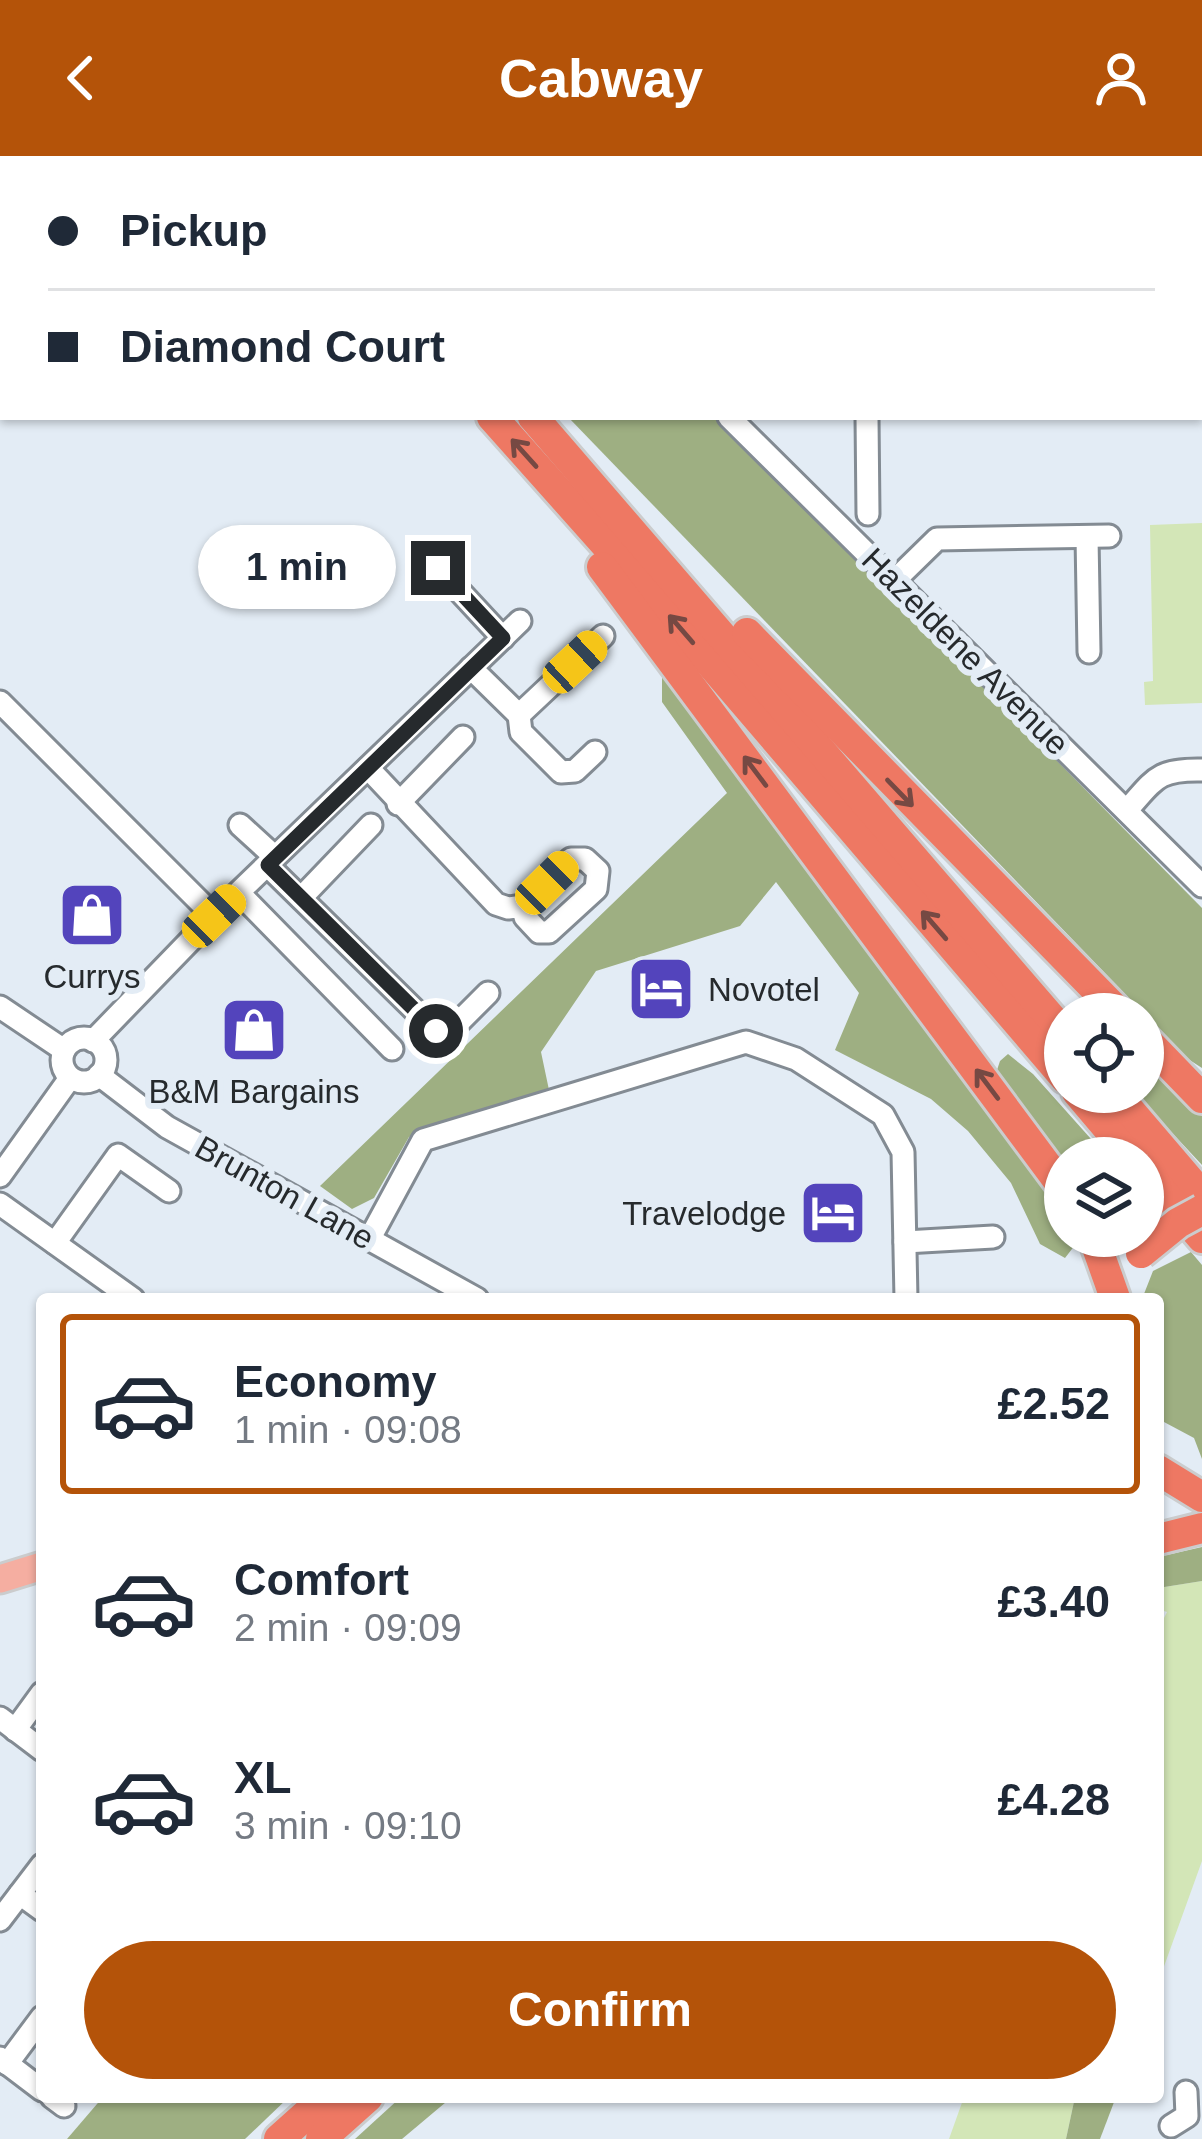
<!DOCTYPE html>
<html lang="en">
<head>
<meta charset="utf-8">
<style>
	:root { --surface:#fff; --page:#f2f2f3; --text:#1f2937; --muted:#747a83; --line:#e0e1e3; --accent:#b45309 }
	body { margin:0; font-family:Helvetica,sans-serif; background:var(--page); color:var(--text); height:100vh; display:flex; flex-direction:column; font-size:45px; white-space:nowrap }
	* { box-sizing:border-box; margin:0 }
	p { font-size:39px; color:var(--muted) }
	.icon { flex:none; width:66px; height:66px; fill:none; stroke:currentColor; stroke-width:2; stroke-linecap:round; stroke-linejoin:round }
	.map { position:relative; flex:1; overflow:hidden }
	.side { position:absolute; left:36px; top:1137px; width:1128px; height:810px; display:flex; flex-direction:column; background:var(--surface); border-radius:12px; box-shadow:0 3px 9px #0004 }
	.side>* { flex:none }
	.hud { position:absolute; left:0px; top:0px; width:1203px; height:264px; box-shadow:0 3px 9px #0004; display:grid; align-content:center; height:264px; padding:0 48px; background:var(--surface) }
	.fabs { position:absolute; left:1044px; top:837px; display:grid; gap:24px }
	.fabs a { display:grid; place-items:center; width:120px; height:120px; border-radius:50%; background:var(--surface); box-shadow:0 3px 9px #0004; font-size:60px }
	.end { position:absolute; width:54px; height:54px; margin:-27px; border:15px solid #262a2d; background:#fff; box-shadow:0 0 0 6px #fff }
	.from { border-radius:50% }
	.bubble { position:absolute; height:84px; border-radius:42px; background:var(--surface); box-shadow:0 3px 9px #0004; font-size:39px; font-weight:700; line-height:84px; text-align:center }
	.car { position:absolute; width:36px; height:72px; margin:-36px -18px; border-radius:15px; box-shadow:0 0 9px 3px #0007; background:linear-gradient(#f5c518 24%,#345 0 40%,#f5c518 0 76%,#345 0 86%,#f5c518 0) }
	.hud b { display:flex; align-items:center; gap:42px; height:114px; font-size:45px }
	.hud b+b { border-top:3px solid var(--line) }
	.hud i { width:30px; height:30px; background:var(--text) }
	ul { padding:21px 0 0; list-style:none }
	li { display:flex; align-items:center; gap:36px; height:180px; margin:0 24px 18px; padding:0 24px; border:6px solid transparent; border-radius:12px }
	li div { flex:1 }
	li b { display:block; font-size:45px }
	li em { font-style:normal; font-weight:700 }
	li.on { border-color:var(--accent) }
	li>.icon { width:108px; height:108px; stroke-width:1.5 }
	.primary-button { display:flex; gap:24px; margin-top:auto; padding:24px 48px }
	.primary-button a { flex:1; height:138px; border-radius:72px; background:var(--accent); color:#fff; font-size:48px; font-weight:700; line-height:138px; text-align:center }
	header { display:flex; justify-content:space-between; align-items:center; height:156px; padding:0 48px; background:var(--accent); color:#fff; font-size:54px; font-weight:700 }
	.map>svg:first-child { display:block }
	.green { fill:#d3e6b7 }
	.forest { fill:#9eaf82 }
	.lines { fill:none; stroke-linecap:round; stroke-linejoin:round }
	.minor-casing { stroke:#838b93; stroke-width:27 }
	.major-casing { stroke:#cbcccd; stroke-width:33 }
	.highway-casing { stroke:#cbcccd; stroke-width:36 }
	.minor { stroke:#fff; stroke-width:21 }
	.major { stroke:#f5aea1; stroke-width:27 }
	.highway { stroke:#ee7863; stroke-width:30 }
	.highway-bridge-casing { stroke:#cbcccd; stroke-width:36; stroke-linecap:butt }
	.highway-bridge { stroke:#ee7863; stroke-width:30 }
	.oneway { stroke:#764943 }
	.route { stroke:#262a2d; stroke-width:15 }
	.labels { text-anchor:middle; stroke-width:12; stroke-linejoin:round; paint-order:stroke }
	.street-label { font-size:33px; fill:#262a2d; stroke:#e3ecf5 }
	.poi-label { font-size:33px; fill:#262a2d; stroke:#e3ecf5 }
</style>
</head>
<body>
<header><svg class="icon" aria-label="back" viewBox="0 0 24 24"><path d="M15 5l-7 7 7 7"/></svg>Cabway<svg class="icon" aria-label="person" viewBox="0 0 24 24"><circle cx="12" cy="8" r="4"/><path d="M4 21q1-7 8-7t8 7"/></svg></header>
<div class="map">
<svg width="1202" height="1983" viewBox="0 0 1202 1983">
	<rect width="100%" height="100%" fill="#e3ecf5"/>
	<g class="green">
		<path d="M1202 367V547L1145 549 1144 526 1153 525 1150 369Z"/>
		<path d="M1202 1425V1705L1158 1827V1474L1167 1456 1158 1453V1432Z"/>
		<path d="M964 1941H1075L1066 1983H949Z"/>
	</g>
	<g class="forest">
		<path d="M568 261H718L1202 752V912L1188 903Z"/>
		<path d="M662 509 1065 1054V1080H1082L1065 1102 1040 1088 1011 1027 968 975 931 943 835 894 859 837 776 726 740 770 596 815 541 896 549 934 409 981 374 1042 352 1053 320 1030 727 637 662 546Z"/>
		<path d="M1008 898 1033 918 1108 1002H1065V1007L997 914 1000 905Z"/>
		<path d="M1143 902 1202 959V1009L1134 936H1143Z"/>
		<path d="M1191 1096 1202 1109V1303L1194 1282 1164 1266 1158 1258V1143H1142L1153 1115Z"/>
		<path d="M1202 1391V1425L1158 1432V1401Z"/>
		<path d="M103 1941H289L245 1983H67Z"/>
		<path d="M401 1941H452L402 1983H355Z"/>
		<path d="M1075 1941H1116L1100 1983H1066Z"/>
	</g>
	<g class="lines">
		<g class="minor-casing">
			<g id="minor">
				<path d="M465 0 468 3"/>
				<path d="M569 0V3"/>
				<path d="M1088 0V3"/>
				<path d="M847 3V0"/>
				<path d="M1200 43H1202"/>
				<path d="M0 137 3 140"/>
				<path d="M0 190 3 185"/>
				<path d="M729 261 1202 730"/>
				<path d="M867 261 868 358"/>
				<path d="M1087 381 1089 496"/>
				<path d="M438 412 503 482"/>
				<path d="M894 425 937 383 1109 380"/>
				<path d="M471 512 519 559 603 480"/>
				<path d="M0 546 214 760"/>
				<path d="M519 559 521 576 561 616 575 615 595 596"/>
				<path d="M368 612 496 748 508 752 523 750 525 761 539 776H549L596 733 598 715 585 703H571L523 750"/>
				<path d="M398 648 463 581"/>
				<path d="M1127 654C1155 623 1157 613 1202 614"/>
				<path d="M240 669 275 701"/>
				<path d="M267 709 436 875H450L488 837"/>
				<path d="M239 737 392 893"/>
				<path d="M301 742 371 669"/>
				<path d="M0 851 64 894"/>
				<circle cx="84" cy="904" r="22"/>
				<path d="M93 885 214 760 520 465"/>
				<path d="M99 919 167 971 477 1143"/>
				<path d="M0 1020 70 922"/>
				<path d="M0 1048 133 1143"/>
				<path d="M370 1082 423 984 746 886 796 903 883 959 903 996 906 1143"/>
				<path d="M905 1086 993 1081"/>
				<path d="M55 1087 118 999 169 1035"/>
				<path d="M0 1562 42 1594"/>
				<path d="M15 1574 42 1537"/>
				<path d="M20 1738 42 1754"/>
				<path d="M0 1764 42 1709"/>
				<path d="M0 1902 42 1934"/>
				<path d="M7 1908 42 1861"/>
				<path d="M52 1941 64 1950"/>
				<path d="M1171 1970 1187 1960 1186 1936"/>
			</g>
		</g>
		<g class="major-casing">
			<path id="major" d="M0 1423 42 1410"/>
		</g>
		<g class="highway-casing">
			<g id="highway">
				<path d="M256 0 258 3"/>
				<path d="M294 0 297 3"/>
				<path d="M492 261 687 480 1065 922"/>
				<path d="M533 261 1065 878"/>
				<path d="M602 411 1065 1034"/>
				<path d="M747 477 1120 858"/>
				<path d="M1143 881 1202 942"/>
				<path d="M1077 936 1133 1002"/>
				<path d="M1114 936 1202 1039"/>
				<path d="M1143 1013 1202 1082"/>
				<path d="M1093 1080 1115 1142"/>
				<path d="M1158 1314 1202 1341"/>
				<path d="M1158 1383 1202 1372"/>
				<path d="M279 1983 326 1941"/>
				<path d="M321 1983 368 1941"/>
			</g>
		</g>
		<use href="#minor" class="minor"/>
		<use href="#major" class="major"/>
		<use href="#highway" class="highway"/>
		<g class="highway-bridge-casing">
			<path id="highway-bridge" d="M1141 1097 1178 1067 1202 1054"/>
		</g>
		<use href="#highway-bridge" class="highway-bridge"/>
	</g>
	<defs><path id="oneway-shaft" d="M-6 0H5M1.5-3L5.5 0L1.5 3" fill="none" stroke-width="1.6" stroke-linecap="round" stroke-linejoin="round" transform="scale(3)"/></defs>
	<g class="oneway">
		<use href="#oneway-shaft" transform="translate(524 297) rotate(-132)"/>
		<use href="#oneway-shaft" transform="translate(681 473) rotate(-131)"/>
		<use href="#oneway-shaft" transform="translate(755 615) rotate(-127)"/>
		<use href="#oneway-shaft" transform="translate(900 637) rotate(46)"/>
		<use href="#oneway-shaft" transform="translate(934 769) rotate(-131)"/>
		<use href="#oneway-shaft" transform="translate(987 928) rotate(-127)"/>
	</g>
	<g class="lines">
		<path class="route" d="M436 875 268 709 503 482 438 412"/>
	</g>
	<defs>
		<g id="shop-square" transform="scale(3.45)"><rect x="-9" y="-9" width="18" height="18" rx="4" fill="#5344bc" stroke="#e3ecf5"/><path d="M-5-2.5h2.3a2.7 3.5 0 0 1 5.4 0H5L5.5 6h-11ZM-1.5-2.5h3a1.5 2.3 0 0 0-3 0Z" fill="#fff"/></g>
		<g id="hotel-square" transform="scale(3.45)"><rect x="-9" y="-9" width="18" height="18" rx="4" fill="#5344bc" stroke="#e3ecf5"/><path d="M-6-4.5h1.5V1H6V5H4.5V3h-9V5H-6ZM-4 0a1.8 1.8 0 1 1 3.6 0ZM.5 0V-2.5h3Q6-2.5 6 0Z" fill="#fff"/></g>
	</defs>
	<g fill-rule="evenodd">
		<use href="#shop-square" x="92" y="759"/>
		<use href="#hotel-square" x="661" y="833"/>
		<use href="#shop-square" x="254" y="874"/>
		<use href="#hotel-square" x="833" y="1057"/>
	</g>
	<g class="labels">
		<g class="street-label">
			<text transform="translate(966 495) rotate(45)" y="12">Hazeldene Avenue</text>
			<text transform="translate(285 1036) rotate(29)" y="12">Brunton Lane</text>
		</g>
		<g class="poi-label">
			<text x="92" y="832">Currys</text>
			<text x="708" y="845" text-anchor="start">Novotel</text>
			<text x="254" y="947">B&amp;M Bargains</text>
			<text x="786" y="1069" text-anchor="end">Travelodge</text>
		</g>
	</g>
</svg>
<div class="fabs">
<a><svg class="icon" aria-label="locate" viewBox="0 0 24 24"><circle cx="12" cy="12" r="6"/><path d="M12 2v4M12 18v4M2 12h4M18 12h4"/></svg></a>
<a><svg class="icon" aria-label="layers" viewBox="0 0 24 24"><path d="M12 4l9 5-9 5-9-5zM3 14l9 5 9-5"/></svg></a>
</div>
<i class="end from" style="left:436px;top:875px"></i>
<i class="end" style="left:438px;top:412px"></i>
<div class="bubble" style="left:198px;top:369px;width:198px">1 min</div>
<i class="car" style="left:575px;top:506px;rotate:47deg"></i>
<i class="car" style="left:547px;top:727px;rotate:45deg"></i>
<i class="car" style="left:214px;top:760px;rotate:46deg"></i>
<div class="hud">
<b><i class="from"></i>Pickup</b>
<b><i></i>Diamond Court</b>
</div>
<section class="side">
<ul>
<li class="on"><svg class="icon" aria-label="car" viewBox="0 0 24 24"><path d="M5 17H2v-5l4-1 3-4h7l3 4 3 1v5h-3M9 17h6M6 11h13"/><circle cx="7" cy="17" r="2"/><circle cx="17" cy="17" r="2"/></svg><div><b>Economy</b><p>1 min · 09:08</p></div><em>£2.52</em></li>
<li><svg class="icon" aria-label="car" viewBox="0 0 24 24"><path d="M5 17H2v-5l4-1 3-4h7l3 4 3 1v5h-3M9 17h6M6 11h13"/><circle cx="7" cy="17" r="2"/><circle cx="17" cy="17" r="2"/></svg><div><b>Comfort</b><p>2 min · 09:09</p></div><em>£3.40</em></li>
<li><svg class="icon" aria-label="car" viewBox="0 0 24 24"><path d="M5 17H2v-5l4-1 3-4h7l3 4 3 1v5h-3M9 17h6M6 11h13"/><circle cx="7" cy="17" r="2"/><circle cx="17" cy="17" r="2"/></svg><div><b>XL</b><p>3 min · 09:10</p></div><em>£4.28</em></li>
</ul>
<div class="primary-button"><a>Confirm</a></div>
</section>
</div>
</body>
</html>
